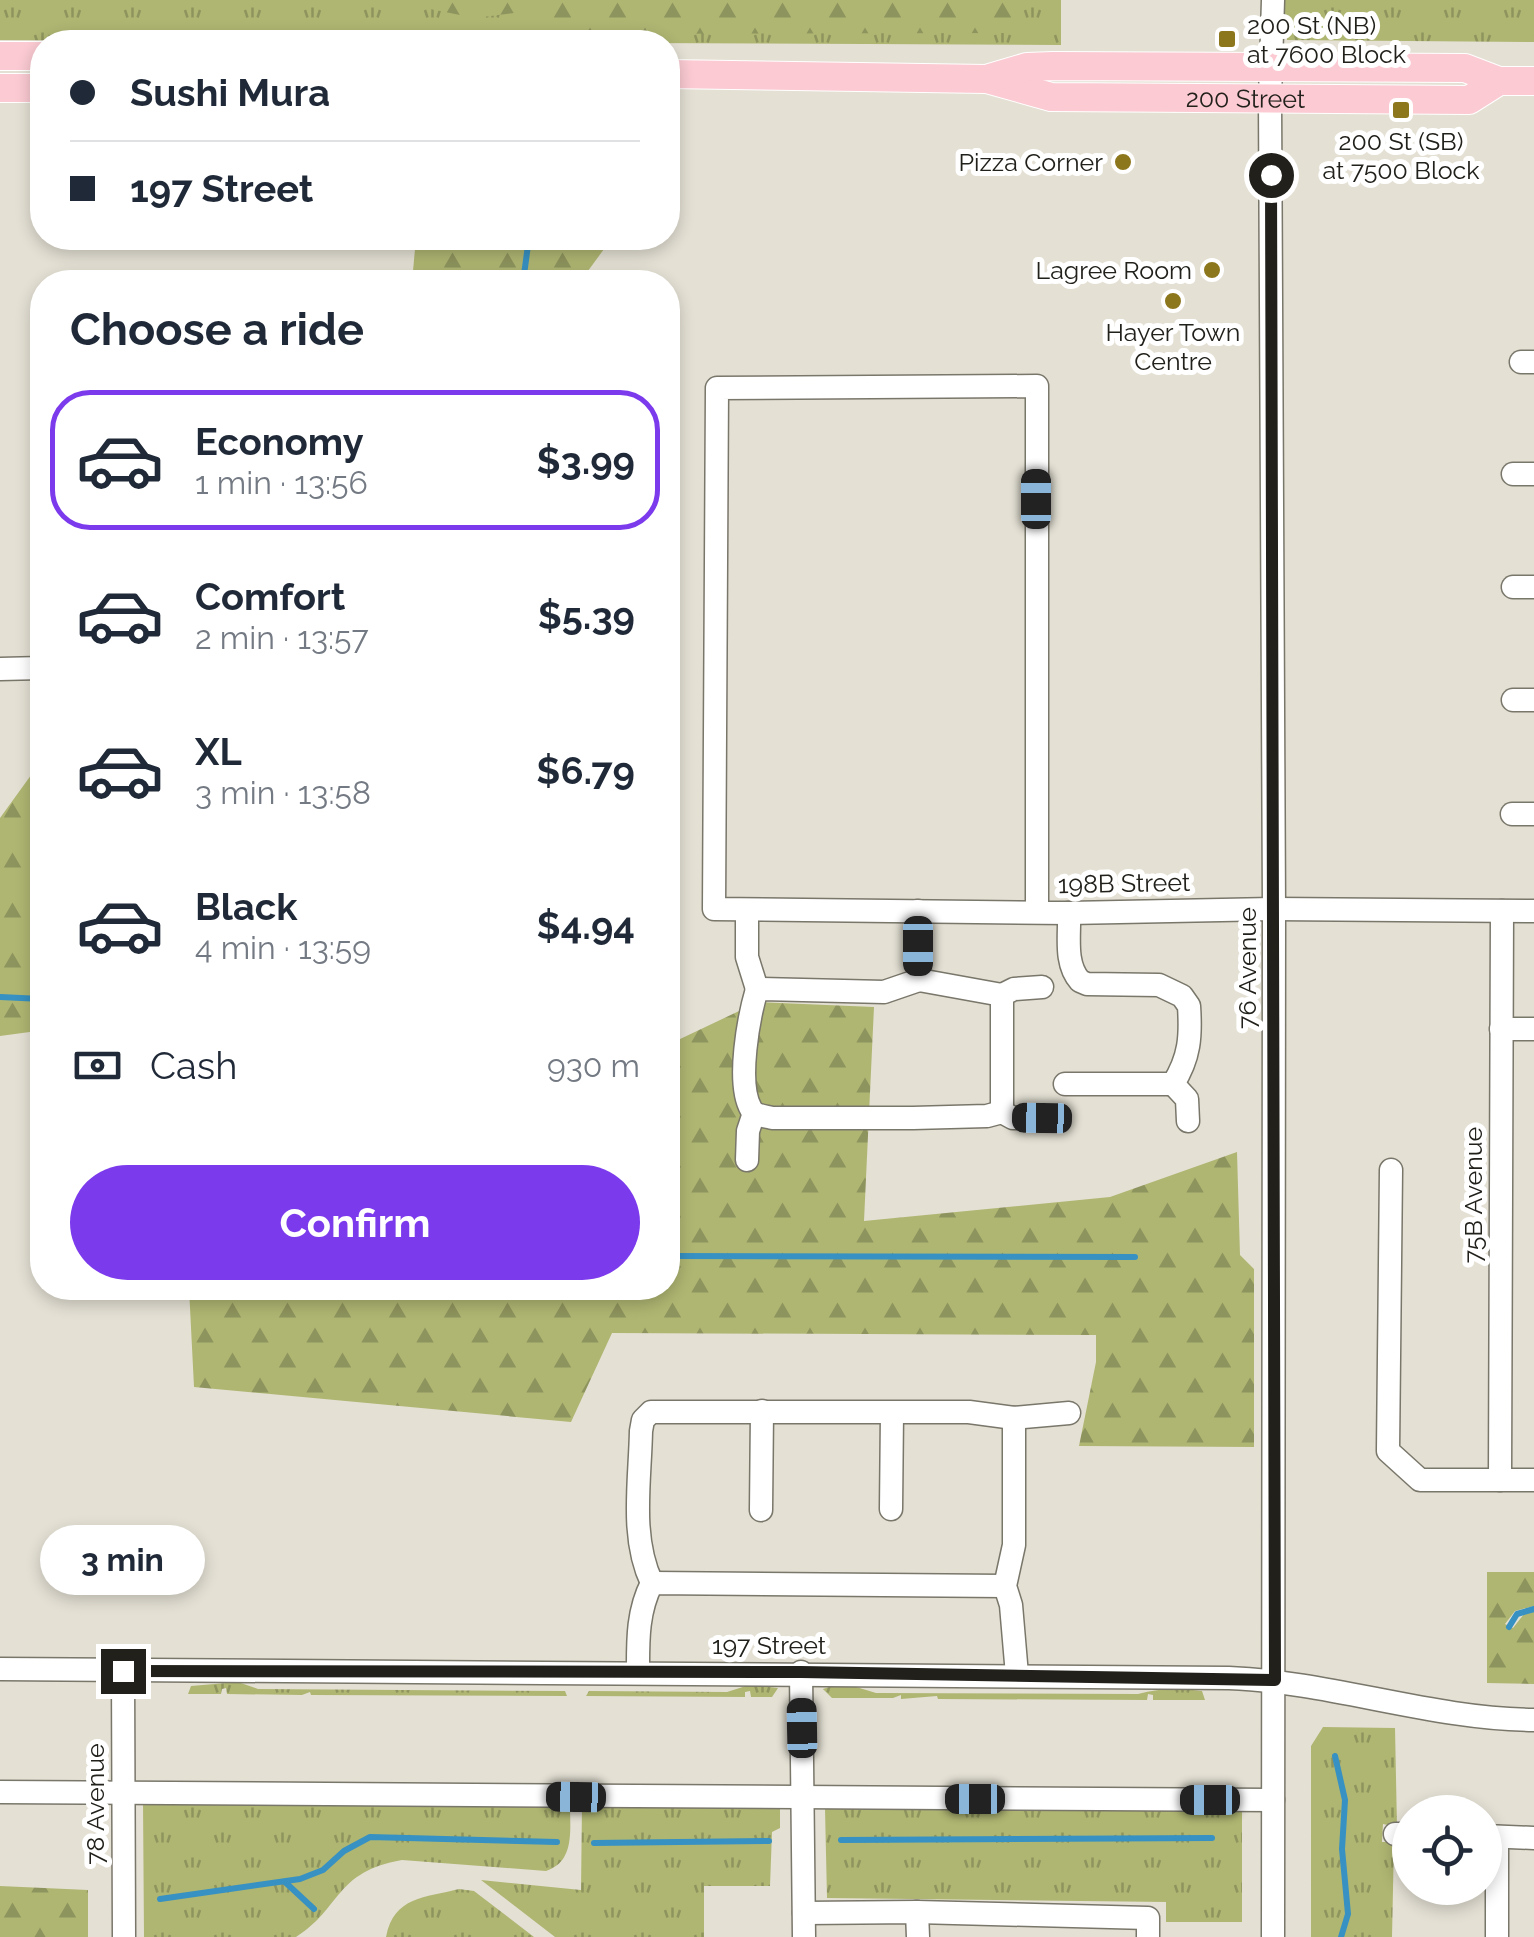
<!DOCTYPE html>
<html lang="en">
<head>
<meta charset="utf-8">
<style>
	:root { --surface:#fff; --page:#f6f6f7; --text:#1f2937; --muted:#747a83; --line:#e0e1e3; --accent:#7c3aed }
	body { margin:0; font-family:Raleway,sans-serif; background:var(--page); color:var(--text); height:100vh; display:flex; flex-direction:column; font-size:38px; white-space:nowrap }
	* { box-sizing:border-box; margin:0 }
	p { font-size:32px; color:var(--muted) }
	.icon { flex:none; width:55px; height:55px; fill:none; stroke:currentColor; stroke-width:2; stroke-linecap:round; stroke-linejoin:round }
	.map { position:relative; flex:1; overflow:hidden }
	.panel { position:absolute; left:30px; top:270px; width:650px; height:1030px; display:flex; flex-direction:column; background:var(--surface); border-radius:40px; box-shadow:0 5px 15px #0003 }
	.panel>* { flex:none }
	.hud { position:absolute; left:30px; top:30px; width:650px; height:220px; border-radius:40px; box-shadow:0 5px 15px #0003; display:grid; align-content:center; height:220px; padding:0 40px; background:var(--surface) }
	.tools { position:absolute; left:1392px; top:1795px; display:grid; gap:20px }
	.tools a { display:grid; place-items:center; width:110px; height:110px; border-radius:50%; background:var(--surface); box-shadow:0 5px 15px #0003; font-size:50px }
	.end { position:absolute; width:45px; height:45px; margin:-22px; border:12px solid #21201b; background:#fff; box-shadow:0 0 0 5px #fff }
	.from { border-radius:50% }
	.bubble { position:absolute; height:70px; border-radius:35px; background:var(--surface); box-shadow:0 5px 15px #0003; font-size:32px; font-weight:700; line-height:70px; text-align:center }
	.car { position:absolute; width:30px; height:60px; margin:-30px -15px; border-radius:12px; box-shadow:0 0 8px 2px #0007; background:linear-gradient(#222 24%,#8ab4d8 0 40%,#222 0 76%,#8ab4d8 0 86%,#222 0) }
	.hud b { display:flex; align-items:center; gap:35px; height:95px; font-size:38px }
	.hud b+b { border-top:2px solid var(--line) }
	.hud i { width:25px; height:25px; background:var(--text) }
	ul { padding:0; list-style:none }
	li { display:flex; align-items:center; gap:30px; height:140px; margin:0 20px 15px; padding:0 20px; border:5px solid transparent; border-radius:40px }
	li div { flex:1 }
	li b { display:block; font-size:38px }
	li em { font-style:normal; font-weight:700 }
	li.active { border-color:var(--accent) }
	li>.icon { width:90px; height:90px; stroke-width:1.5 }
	h2 { padding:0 40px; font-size:45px; line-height:120px }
	.pay { display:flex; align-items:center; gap:25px; height:110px; padding:0 40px; font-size:38px }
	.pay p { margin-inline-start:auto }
	.cta { display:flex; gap:20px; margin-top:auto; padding:20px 40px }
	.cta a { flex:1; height:115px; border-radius:60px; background:var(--accent); color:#fff; font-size:40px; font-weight:700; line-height:115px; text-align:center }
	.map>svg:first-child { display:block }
	.grass { fill:url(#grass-tufts) }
	.forest { fill:url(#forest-firs) }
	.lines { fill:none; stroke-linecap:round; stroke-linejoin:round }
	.stream { stroke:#3791c2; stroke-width:6 }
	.minor-casing { stroke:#79766a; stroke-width:25 }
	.major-casing { stroke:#fff; stroke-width:30 }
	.minor { stroke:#fff; stroke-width:22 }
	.major { stroke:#fbcad2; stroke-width:28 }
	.route { stroke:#21201b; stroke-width:12 }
	.poi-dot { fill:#8d771c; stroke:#fff; stroke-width:4 }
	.labels { text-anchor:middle; stroke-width:10; stroke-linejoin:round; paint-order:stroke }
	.poi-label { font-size:25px; fill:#21201b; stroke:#fff }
	.street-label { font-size:25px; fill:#21201b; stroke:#fff }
</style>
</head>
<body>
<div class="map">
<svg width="1534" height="1937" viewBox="0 0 1534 1937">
	<defs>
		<pattern id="grass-tufts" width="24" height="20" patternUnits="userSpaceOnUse" patternTransform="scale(2.5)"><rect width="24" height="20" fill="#afb672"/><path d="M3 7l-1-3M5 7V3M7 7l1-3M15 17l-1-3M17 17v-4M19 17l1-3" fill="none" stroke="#8e945d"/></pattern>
		<pattern id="forest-firs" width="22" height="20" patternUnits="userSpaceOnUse" patternTransform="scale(2.5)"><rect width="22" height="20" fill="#afb672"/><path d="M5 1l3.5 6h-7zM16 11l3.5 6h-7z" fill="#8e945d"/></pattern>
	</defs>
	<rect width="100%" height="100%" fill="#e4e0d4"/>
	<g class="grass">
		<path d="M0 0H1061V45L0 40Z"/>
		<path d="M1284 0H1534V42L1287 40Z"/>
		<path d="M238 1682 258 1689 565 1691 567 1696 311 1695 310 1692 302 1695 227 1694 226 1688 222 1689 221 1694H188L191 1686Z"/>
		<path d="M749 1685 778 1688 772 1697H751L750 1691 745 1692V1697L586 1696 589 1691 727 1692Z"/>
		<path d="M832 1686H853L876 1693 1138 1694C1160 1688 1179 1688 1202 1691L1205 1700H1153V1695L1148 1694 1147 1700 938 1699 937 1696 901 1699V1695L893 1698H832L823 1689Z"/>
		<path d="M1323 1727 1395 1728 1397 1827 1383 1824 1382 1842H1394L1392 1937H1311V1746Z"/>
		<path d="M143 1802 570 1805C570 1830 575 1862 546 1871L402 1860C334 1872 342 1908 296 1937H144Z"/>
		<path d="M582 1805 780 1806V1828L772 1832 770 1886H704V1937H555L481 1880 581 1890Z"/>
		<path d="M825 1809 1242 1810V1922H1166V1902L827 1898Z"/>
		<path d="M459 1889 474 1891 534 1937H386C394 1896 425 1898 459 1889Z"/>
	</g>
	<g class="forest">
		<path d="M416 0H1018V33L551 34 542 17 514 13 475 18 415 6Z"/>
		<path d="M416 238H612L580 282H412Z"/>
		<path d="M42 760V1034L37 1031 0 1036V818Z"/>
		<path d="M758 1002 874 1007 864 1221 1110 1197 1237 1152 1240 1255 1254 1269V1447L1079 1446 1096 1362V1335L612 1333 571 1422 194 1387 189 1288H668V1211L678 1040Z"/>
		<path d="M1487 1572H1534V1606L1515 1611 1505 1624 1513 1628 1524 1614 1534 1611V1684L1487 1683Z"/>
		<path d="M0 1886 88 1890V1937H0Z"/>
	</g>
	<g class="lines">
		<g class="stream">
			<path d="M523 282 529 238"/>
			<path d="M0 997 42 999"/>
			<path d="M668 1256 1135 1257"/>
			<path d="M1509 1627 1517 1614 1534 1609"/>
			<path d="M1335 1756 1345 1800 1342 1849 1348 1914 1341 1937"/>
			<path d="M841 1840 1212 1838"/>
			<path d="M594 1843 769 1841"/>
			<path d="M285 1882 314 1909"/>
			<path d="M160 1899 300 1879 323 1870 344 1851 370 1837 557 1842"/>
		</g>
		<g class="minor-casing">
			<g id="minor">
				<path d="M1273 0 1270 98 1274 909 1273 1937"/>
				<path d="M1521 362H1534"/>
				<path d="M1513 474H1534"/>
				<path d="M1513 587H1534"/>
				<path d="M0 669 42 668"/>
				<path d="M1513 700H1534"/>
				<path d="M1512 814H1534"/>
				<path d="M747 910V957L757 989"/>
				<path d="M918 911 919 980 884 992 757 989C749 1016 736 1083 751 1109 755 1116 765 1116 772 1118H913L987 1116 1002 1112 1013 1118H1042"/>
				<path d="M1037 911V386L717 388 714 909 1069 913 1274 909 1534 911"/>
				<path d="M919 980 1002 995"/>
				<path d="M1501 1029H1534"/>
				<path d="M1065 1084H1173C1190 1057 1191 1036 1189 1006L1182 996 1159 985 1087 984 1080 981C1064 963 1070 935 1069 913"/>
				<path d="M1173 1084 1187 1099 1188 1121"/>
				<path d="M1002 1112V995L1014 989 1042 987"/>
				<path d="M747 1160 748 1131 754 1113"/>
				<path d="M1391 1170 1388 1451 1420 1480H1534"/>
				<path d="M1014 1418V1545L1005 1586 1011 1605 1017 1675"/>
				<path d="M1500 1480 1502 911"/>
				<path d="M891 1509 892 1413"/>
				<path d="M761 1510 762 1411"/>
				<path d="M652 1583C630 1537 640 1482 641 1431L643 1420 651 1412H969L1014 1418 1069 1413"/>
				<path d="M0 1669 1229 1678C1332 1682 1431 1719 1534 1720"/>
				<path d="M123 1671 124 1937"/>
				<path d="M801 1672 804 1937"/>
				<path d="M638 1673C638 1642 637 1612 652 1583L1005 1586"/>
				<path d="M0 1792 1273 1800"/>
				<path d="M1395 1834H1410"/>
				<path d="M1485 1836 1534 1838"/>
				<path d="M1497 1837V1937"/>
				<path d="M917 1912 918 1937"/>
				<path d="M804 1913 917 1912 1148 1918V1937"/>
			</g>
		</g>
		<g class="major-casing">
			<g id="major">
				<path d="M0 56H42"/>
				<path id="s1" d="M668 74 987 79 1051 97 1469 100 1499 81"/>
				<path d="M990 78 1027 67 1053 66 1465 68 1499 81H1534"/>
				<path d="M0 88H42"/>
			</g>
		</g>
		<use href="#minor" class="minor"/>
		<use href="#major" class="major"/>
	</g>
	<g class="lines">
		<path class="route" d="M123 1671 801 1672 1275 1680 1271 175"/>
	</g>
	<g class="poi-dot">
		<rect x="1217" y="29" width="20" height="20" rx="5"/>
		<rect x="1391" y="100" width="20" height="20" rx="5"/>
		<circle cx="1123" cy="162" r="10"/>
		<circle cx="1212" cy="270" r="10"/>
		<circle cx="1173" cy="301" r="10"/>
	</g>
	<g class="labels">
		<g class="poi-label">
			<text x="1247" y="34" text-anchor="start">200 St (NB)<tspan x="1247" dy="29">at 7600 Block</tspan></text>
			<text x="1401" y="150">200 St (SB)<tspan x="1401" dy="29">at 7500 Block</tspan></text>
			<text x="1103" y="171" text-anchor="end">Pizza Corner</text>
			<text x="1192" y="279" text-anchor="end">Lagree Room</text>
			<text x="1173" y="341">Hayer Town<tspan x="1173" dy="29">Centre</tspan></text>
		</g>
		<g class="street-label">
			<text dy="9" stroke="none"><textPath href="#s1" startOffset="580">200 Street</textPath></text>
			<text transform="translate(1124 883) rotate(-1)" y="9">198B Street</text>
			<text transform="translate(1247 968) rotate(-90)" y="9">76 Avenue</text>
			<text transform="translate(1473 1195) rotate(-90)" y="9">75B Avenue</text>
			<text x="769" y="1654">197 Street</text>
			<text transform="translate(95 1804) rotate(-90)" y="9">78 Avenue</text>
		</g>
	</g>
</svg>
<div class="tools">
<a><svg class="icon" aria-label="locate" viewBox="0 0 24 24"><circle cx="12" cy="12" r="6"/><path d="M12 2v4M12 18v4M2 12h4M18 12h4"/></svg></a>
</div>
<i class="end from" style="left:1271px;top:175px"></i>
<i class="end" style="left:123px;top:1671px"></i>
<div class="bubble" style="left:40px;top:1525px;width:165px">3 min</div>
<i class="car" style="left:1036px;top:499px;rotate:0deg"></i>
<i class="car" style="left:918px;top:946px;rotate:180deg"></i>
<i class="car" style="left:1042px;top:1118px;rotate:271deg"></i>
<i class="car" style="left:802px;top:1728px;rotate:359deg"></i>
<i class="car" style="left:576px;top:1797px;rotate:271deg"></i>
<i class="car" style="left:975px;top:1799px;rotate:270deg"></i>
<i class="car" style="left:1210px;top:1800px;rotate:270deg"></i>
<div class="hud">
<b><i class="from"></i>Sushi Mura</b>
<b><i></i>197 Street</b>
</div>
<section class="panel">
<h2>Choose a ride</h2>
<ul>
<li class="active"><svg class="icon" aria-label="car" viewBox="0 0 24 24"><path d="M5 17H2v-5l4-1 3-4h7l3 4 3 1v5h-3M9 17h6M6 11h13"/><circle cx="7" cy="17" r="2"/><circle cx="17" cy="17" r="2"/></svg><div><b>Economy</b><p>1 min · 13:56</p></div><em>$3.99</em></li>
<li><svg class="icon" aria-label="car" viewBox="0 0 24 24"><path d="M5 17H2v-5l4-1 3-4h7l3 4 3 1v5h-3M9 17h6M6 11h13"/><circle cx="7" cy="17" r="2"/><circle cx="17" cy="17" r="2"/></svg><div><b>Comfort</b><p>2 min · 13:57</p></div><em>$5.39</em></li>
<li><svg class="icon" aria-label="car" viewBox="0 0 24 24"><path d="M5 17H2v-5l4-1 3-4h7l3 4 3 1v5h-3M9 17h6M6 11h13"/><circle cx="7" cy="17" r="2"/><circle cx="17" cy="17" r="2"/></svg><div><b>XL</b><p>3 min · 13:58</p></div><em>$6.79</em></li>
<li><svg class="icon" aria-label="car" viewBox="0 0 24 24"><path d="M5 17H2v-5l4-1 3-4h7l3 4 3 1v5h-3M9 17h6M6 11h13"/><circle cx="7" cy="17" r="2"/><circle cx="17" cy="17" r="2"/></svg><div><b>Black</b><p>4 min · 13:59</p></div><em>$4.94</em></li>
</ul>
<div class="pay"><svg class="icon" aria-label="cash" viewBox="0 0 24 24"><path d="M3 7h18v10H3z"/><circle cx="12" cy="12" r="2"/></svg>Cash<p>930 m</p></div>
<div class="cta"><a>Confirm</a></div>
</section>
</div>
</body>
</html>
